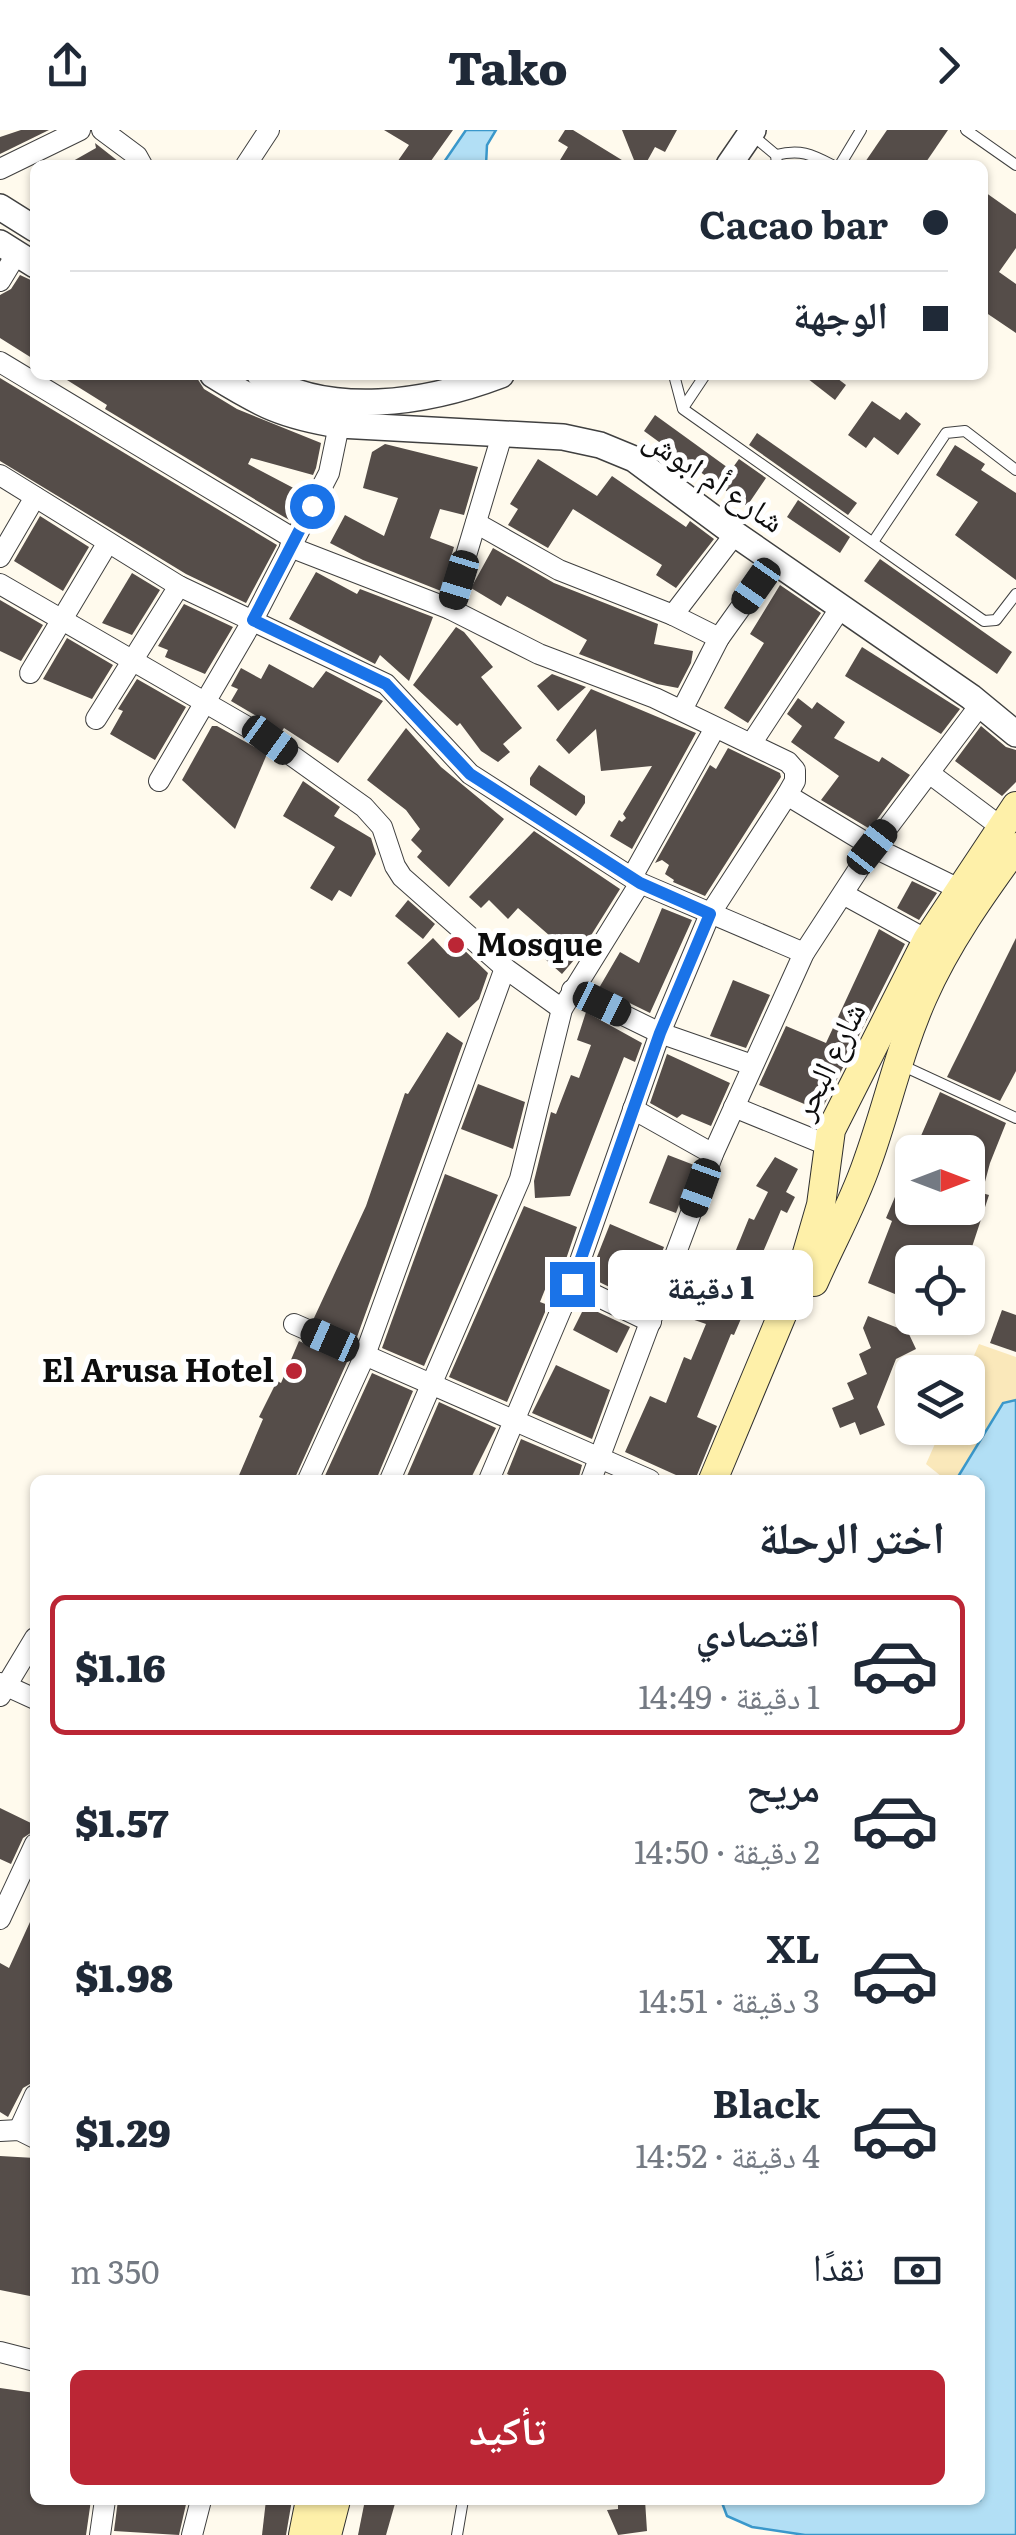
<!DOCTYPE html>
<html lang="ar">
<head>
<meta charset="utf-8">
<style>
	:root { --surface:#fff; --page:#f2f2f3; --text:#1f2937; --muted:#747a83; --line:#e0e1e3; --accent:#bb2635 }
	body { margin:0; font-family:Literata,"Noto Naskh Arabic",serif; background:var(--page); color:var(--text); direction:rtl; height:100vh; display:flex; flex-direction:column; font-size:38px; white-space:nowrap }
	* { box-sizing:border-box; margin:0 }
	p { font-size:32px; color:var(--muted) }
	.icon { flex:none; width:55px; height:55px; fill:none; stroke:currentColor; stroke-width:2; stroke-linecap:round; stroke-linejoin:round }
	.map { position:relative; flex:1; overflow:hidden; direction:ltr }
	.side { position:absolute; left:30px; top:1345px; width:955px; height:1030px; display:flex; flex-direction:column; background:var(--surface); border-radius:15px; box-shadow:0 2px 8px #0004; direction:rtl }
	.side>* { flex:none }
	.banner { position:absolute; left:30px; top:30px; width:958px; height:220px; border-radius:15px; box-shadow:0 2px 8px #0004; direction:rtl; display:grid; align-content:center; height:220px; padding:0 40px; background:var(--surface) }
	.needle { width:65px; rotate:90deg }
	.tools { position:absolute; left:895px; top:1005px; display:grid; gap:20px }
	.tools a { display:grid; place-items:center; width:90px; height:90px; border-radius:15px; background:var(--surface); box-shadow:0 2px 8px #0004; font-size:50px }
	.end { position:absolute; width:45px; height:45px; margin:-22px; border:12px solid #1a73e8; background:#fff; box-shadow:0 0 0 5px #fff }
	.from { border-radius:50% }
	.bubble { position:absolute; height:70px; border-radius:15px; background:var(--surface); box-shadow:0 2px 8px #0004; font-size:32px; font-weight:800; line-height:70px; text-align:center; direction:rtl }
	.car { position:absolute; width:30px; height:60px; margin:-30px -15px; border-radius:12px; box-shadow:0 0 8px 2px #0007; background:linear-gradient(#222 24%,#8ab4d8 0 40%,#222 0 76%,#8ab4d8 0 86%,#222 0) }
	.banner b { display:flex; align-items:center; gap:35px; height:95px; font-size:38px }
	.banner b+b { border-top:2px solid var(--line) }
	.banner i { width:25px; height:25px; background:var(--text) }
	ul { padding:0; list-style:none }
	li { display:flex; align-items:center; gap:30px; height:140px; margin:0 20px 15px; padding:0 20px; border:5px solid transparent; border-radius:15px }
	li div { flex:1 }
	li b { display:block; font-size:38px }
	li em { font-style:normal; font-weight:800 }
	li.selected { border-color:var(--accent) }
	li>.icon { width:90px; height:90px; stroke-width:1.5 }
	h2 { padding:0 40px; font-size:45px; line-height:120px }
	.pay { display:flex; align-items:center; gap:25px; height:110px; padding:0 40px; font-size:38px }
	.pay p { margin-inline-start:auto }
	.cta { display:flex; gap:20px; margin-top:auto; padding:20px 40px }
	.cta a { flex:1; height:115px; border-radius:15px; background:var(--accent); color:#fff; font-size:40px; font-weight:800; line-height:115px; text-align:center }
	header { display:flex; justify-content:space-between; align-items:center; height:130px; padding:0 40px; background:var(--surface); font-size:45px; font-weight:800 }
	.map>svg:first-child { display:block }
	.sand { fill:#fae8ba }
	.water { fill:#b2dff5; stroke:#3a98cb; stroke-width:2.5 }
	.building { fill:#554d49 }
	.lines { fill:none; stroke-linecap:round; stroke-linejoin:round }
	.service-casing { stroke:#404040; stroke-width:12 }
	.minor-casing { stroke:#404040; stroke-width:22 }
	.tertiary-casing { stroke:#404040; stroke-width:28 }
	.secondary-casing { stroke:#2f2f2f; stroke-width:30 }
	.service { stroke:#fff; stroke-width:10 }
	.minor { stroke:#fff; stroke-width:20 }
	.tertiary { stroke:#fff; stroke-width:25 }
	.secondary { stroke:#fef0a9; stroke-width:28 }
	.route { stroke:#1a73e8; stroke-width:12 }
	.poi-dot { fill:#bb2635; stroke:#fff; stroke-width:4 }
	.labels { text-anchor:middle; stroke-width:10; stroke-linejoin:round; paint-order:stroke }
	.street-label { font-size:32px; fill:#0d0d0d; stroke:#fff }
	.poi-label { font-size:32px; font-weight:bold; fill:#0d0d0d; stroke:#fff; text-anchor:start }
</style>
</head>
<body>
<header><svg class="icon" aria-label="forward" viewBox="0 0 24 24"><path d="M9 5l7 7-7 7"/></svg>Tako<svg class="icon" aria-label="share" viewBox="0 0 24 24"><path d="M12 15V3M7 8l5-5 5 5M5 13v7h14v-7"/></svg></header>
<div class="map">
<svg width="1016" height="2405" viewBox="0 0 1016 2405">
	<rect width="100%" height="100%" fill="#fffaed"/>
	<path class="sand" d="M979 1214 1016 1227V1270L1003 1274 956 1350H946L926 1334 942 1298H968L967 1242Z"/>
	<g class="water">
		<path d="M466 0H496L487 15 486 35H442Z"/>
		<path d="M1016 1270V2405H805L752 2397 727 2386 721 2370H980V1350H956L1003 1273Z"/>
	</g>
	<g class="building">
		<path d="M21 0H49L0 24V7Z"/>
		<path d="M384 0H453L428 35H395L409 15Z"/>
		<path d="M565 0H573L630 35H557L568 17 558 11Z"/>
		<path d="M622 0H677L665 22 655 17 645 35H636Z"/>
		<path d="M887 0H948L924 35H863Z"/>
		<path d="M95 13 123 35H66L96 18Z"/>
		<path d="M982 60 1016 84V118L999 142 1016 154V203L982 180Z"/>
		<path d="M20 145 35 152V230L0 208V165L11 159Z"/>
		<path d="M59 245H195L204 259 237 279 321 313 316 338 313 345 251 328 248 334 303 363 289 390 105 279 107 275Z"/>
		<path d="M803 245H833L846 255 835 270Z"/>
		<path d="M0 248 277 415 246 473 186 444 0 331Z"/>
		<path d="M872 271 900 290 906 282 921 294 898 325 874 307 866 318 848 305Z"/>
		<path d="M655 285 731 340 739 329 766 348 747 376 644 301Z"/>
		<path d="M757 303 857 373 848 385 749 315Z"/>
		<path d="M385 314 478 337 464 385 440 379 430 408 454 417 441 461 363 430 330 413 345 385 384 406 398 368 363 358 372 322Z"/>
		<path d="M955 315 985 334 981 340 1016 363V450L955 405 978 372 936 345Z"/>
		<path d="M538 329 597 366 612 346 686 397 690 391 714 409 676 458 656 445 662 435 573 379 548 418 508 395 518 379 510 374Z"/>
		<path d="M798 370 850 407 840 423 787 387Z"/>
		<path d="M40 386 89 417 63 461 14 431Z"/>
		<path d="M493 418 554 453 658 494 654 514 693 521 691 533 678 558 657 554 579 524 587 510 507 466 501 476 471 458Z"/>
		<path d="M880 429 1012 522 997 544 864 451Z"/>
		<path d="M316 442 357 464 360 459 433 487 409 551 380 525 375 534 289 489Z"/>
		<path d="M132 443 160 460 132 505 102 493Z"/>
		<path d="M780 455 821 483 748 593 724 578 764 513 750 504Z"/>
		<path d="M0 470 43 495 21 531 0 521Z"/>
		<path d="M184 474 233 497 205 544 165 527 168 520 158 516Z"/>
		<path d="M456 497 464 502 493 537 481 547 522 598 503 614 510 622 498 632 481 621 460 593 457 596 413 555Z"/>
		<path d="M67 508 113 535 92 569 43 549Z"/>
		<path d="M862 517 960 579 941 604 845 546Z"/>
		<path d="M269 534 313 558 326 541 383 571 338 633 284 598 282 601 231 571 238 559 231 556 241 538 261 549Z"/>
		<path d="M552 544 586 557 558 581 537 556Z"/>
		<path d="M137 549 186 577 155 630 110 604 123 581 118 579Z"/>
		<path d="M591 559 696 603 632 719 610 706 619 690 622 692 626 688 623 684 652 636 601 641 596 599 569 624 556 610Z"/>
		<path d="M798 568 812 579 817 572 845 592 834 608 879 632 882 627 910 645 870 699 821 670 839 646 791 612 802 596 787 584Z"/>
		<path d="M212 596H217L267 624 235 699 182 650Z"/>
		<path d="M981 596 1006 617 1016 620V652L1002 666 955 631Z"/>
		<path d="M406 598 441 637 504 689 449 757 417 727 422 721 411 710 420 699 406 680 367 650Z"/>
		<path d="M728 618 780 643 781 647 705 766 673 752 674 750 665 744 669 735 662 730 655 733 710 635 716 639Z"/>
		<path d="M539 635 585 666V673L576 686 530 655V648Z"/>
		<path d="M303 651 340 677 334 686 371 708 376 724 351 767 339 760 332 771 310 758 335 717 283 686Z"/>
		<path d="M534 701 620 759 580 823 562 844 536 821 550 806 518 778 508 789 489 770 481 778 469 767Z"/>
		<path d="M912 751 937 763 919 790 897 778Z"/>
		<path d="M408 770 435 794 423 809 395 786Z"/>
		<path d="M662 778 692 790 650 883 599 858 620 822 639 833Z"/>
		<path d="M879 799 905 814 821 981 759 955 786 896 826 913Z"/>
		<path d="M433 808 448 824 458 814 488 843 479 869 459 888 407 833Z"/>
		<path d="M1016 808V941L1000 971 947 947Z"/>
		<path d="M733 850 770 865 746 918 710 906Z"/>
		<path d="M586 882 642 913 635 932 624 927 570 1066 535 1068 534 1051 551 982 556 984 571 945 579 948 591 915 577 910Z"/>
		<path d="M447 902 463 913 357 1207 314 1188 366 1076 405 963 408 964Z"/>
		<path d="M667 924 730 953 711 996 682 984 677 988 650 973Z"/>
		<path d="M478 954 525 972 513 1019 461 999Z"/>
		<path d="M940 962 1006 993 990 1033 982 1063 989 1065 971 1120 966 1117 960 1132H912V1171L868 1153 892 1091 886 1088 912 1027V1078H968V1022H914Z"/>
		<path d="M668 1025 694 1035 676 1083 649 1073Z"/>
		<path d="M775 1027 798 1039 786 1062 795 1067 787 1083 781 1080 763 1122 768 1126 734 1205 731 1204 697 1287 717 1296 695 1350H687L625 1322 650 1266 666 1273 684 1227 691 1230 706 1194 671 1182 677 1163 709 1174 712 1168 716 1169 749 1088 754 1090 768 1062 756 1056Z"/>
		<path d="M445 1044 498 1065 424 1236 382 1218Z"/>
		<path d="M524 1076 577 1097 564 1135 556 1132 540 1172 548 1175 507 1272 449 1247Z"/>
		<path d="M610 1094 664 1117 642 1173 589 1147Z"/>
		<path d="M585 1176 630 1197 617 1223 573 1200Z"/>
		<path d="M1002 1180 1016 1185V1222L990 1213Z"/>
		<path d="M868 1186 908 1202 916 1219 896 1229 877 1277 885 1295 860 1305 855 1292 840 1298 832 1278 854 1269 847 1253 867 1244 859 1224 871 1218 863 1198Z"/>
		<path d="M299 1211 347 1232 294 1350H237L263 1289 259 1287 277 1251 281 1253Z"/>
		<path d="M556 1235 610 1260 592 1309 532 1283Z"/>
		<path d="M372 1243 413 1261 376 1350H323Z"/>
		<path d="M439 1272 496 1298 470 1350H416L407 1346Z"/>
		<path d="M521 1309 582 1335 578 1350H519L507 1344Z"/>
		<path d="M0 1678 35 1695V1700L23 1708 11 1734 0 1729Z"/>
		<path d="M35 1781V1951L23 1958 8 1987 0 1982V1833L9 1838Z"/>
		<path d="M0 2026 35 2028V2167L0 2160Z"/>
		<path d="M0 2258 35 2263V2370H91L86 2405H0Z"/>
		<path d="M118 2370H187L179 2405 114 2401Z"/>
		<path d="M266 2370H292L286 2405H262Z"/>
		<path d="M365 2370H396L386 2405H358Z"/>
		<path d="M618 2370H645L647 2401 618 2405 607 2380 618 2379Z"/>
	</g>
	<g class="lines">
		<g class="service-casing">
			<g id="service">
				<path d="M966 0 1016 35"/>
				<path d="M751 4 776 25 777 35"/>
				<path d="M776 25C800 19 811 24 832 35"/>
				<path d="M840 35 861 0"/>
				<path d="M674 245 683 279 984 491 996 490 1016 464"/>
				<path d="M683 278 705 245"/>
				<path d="M873 412 946 303 965 301 1016 340"/>
				<path d="M899 934 1016 988"/>
				<path d="M457 2405 463 2370"/>
			</g>
		</g>
		<g class="minor-casing">
			<g id="minor">
				<path d="M102 0 137 26 142 35"/>
				<path d="M246 35 269 0"/>
				<path d="M0 39 80 0"/>
				<path d="M0 151 17 123"/>
				<path d="M0 232 294 409"/>
				<path d="M0 345 179 456 386 554 470 644 640 753 804 823"/>
				<path d="M476 393 559 440 673 485 719 508"/>
				<path d="M290 417 450 479 539 524 655 568 788 632 795 640V651L787 665 710 784 660 903 572 1154 489 1350"/>
				<path d="M0 427 35 367"/>
				<path d="M0 454 270 610 364 677 382 697 395 736 402 747 505 838 562 879"/>
				<path d="M450 479 502 305"/>
				<path d="M673 485 735 404"/>
				<path d="M30 543 107 414"/>
				<path d="M682 580 719 508 774 431"/>
				<path d="M96 589 179 456"/>
				<path d="M751 614 841 477"/>
				<path d="M929 643 1001 697"/>
				<path d="M159 651 253 490 329 343 339 295"/>
				<path d="M787 665 873 717 959 759"/>
				<path d="M632 747 715 598"/>
				<path d="M843 764 927 810"/>
				<path d="M572 860 660 903 752 935"/>
				<path d="M734 977 827 1015"/>
				<path d="M633 979 713 1024"/>
				<path d="M572 1154 651 1192"/>
				<path d="M294 1194 650 1350"/>
				<path d="M308 1350 365 1225 505 838"/>
				<path d="M390 1350 520 1049 562 879 640 753"/>
				<path d="M591 1350 713 1024 804 823 873 717 980 575"/>
				<path d="M0 1553 35 1569"/>
				<path d="M0 1566 35 1508"/>
				<path d="M0 1789 35 1714"/>
				<path d="M19 2000 35 1965"/>
				<path d="M0 2001 19 2000 35 2008"/>
				<path d="M0 2222 35 2231"/>
				<path d="M100 2405 105 2370"/>
				<path d="M192 2405 201 2370"/>
			</g>
		</g>
		<g class="tertiary-casing">
			<g id="tertiary">
				<path d="M729 35 753 0"/>
				<path d="M0 77 35 99"/>
				<path d="M0 113 35 135"/>
				<path d="M213 245C261 275 283 286 339 295L563 307 600 315 634 329 735 404 971 567 1016 604"/>
				<path d="M260 245C330 289 427 273 501 245"/>
			</g>
		</g>
		<g class="secondary-casing">
			<g id="secondary">
				<path d="M814 1152C831 1113 853 1074 867 1033 887 978 899 921 923 867 947 813 981 765 1016 717"/>
				<path d="M713 1350 805 1130 821 1075 831 1000 927 810 1016 676"/>
				<path d="M303 2405 310 2370"/>
				<path d="M327 2405 336 2370"/>
			</g>
		</g>
		<use href="#service" class="service"/>
		<use href="#minor" class="minor"/>
		<use href="#tertiary" class="tertiary"/>
		<use href="#secondary" class="secondary"/>
	</g>
	<g class="lines">
		<path class="route" d="M312 376 253 490 386 554 470 644 640 753 710 784 660 903 572 1154"/>
	</g>
	<g class="poi-dot">
		<circle cx="456" cy="815" r="10"/>
		<circle cx="294" cy="1241" r="10"/>
	</g>
	<g class="labels">
		<g class="street-label">
			<text transform="translate(714 350) rotate(34)" y="11">شارع أم ابوش</text>
			<text transform="translate(829 931) rotate(-64)" y="11">شارع البحر</text>
		</g>
		<g class="poi-label">
			<text x="476" y="826">Mosque</text>
			<text x="274" y="1252" text-anchor="end">El Arusa Hotel</text>
		</g>
	</g>
</svg>
<div class="tools">
<a><svg class="needle" viewBox="-14 -14 28 28"><path d="M0-13l5 13h-10z" fill="#e53935"/><path d="M0 13l5-13h-10z" fill="#747a83"/></svg></a>
<a><svg class="icon" aria-label="locate" viewBox="0 0 24 24"><circle cx="12" cy="12" r="6"/><path d="M12 2v4M12 18v4M2 12h4M18 12h4"/></svg></a>
<a><svg class="icon" aria-label="layers" viewBox="0 0 24 24"><path d="M12 4l9 5-9 5-9-5zM3 14l9 5 9-5"/></svg></a>
</div>
<i class="end from" style="left:312px;top:376px"></i>
<i class="end" style="left:572px;top:1154px"></i>
<div class="bubble" style="left:608px;top:1120px;width:205px">1 دقيقة</div>
<i class="car" style="left:459px;top:450px;rotate:197deg"></i>
<i class="car" style="left:756px;top:456px;rotate:215deg"></i>
<i class="car" style="left:270px;top:610px;rotate:126deg"></i>
<i class="car" style="left:872px;top:717px;rotate:38deg"></i>
<i class="car" style="left:602px;top:874px;rotate:116deg"></i>
<i class="car" style="left:700px;top:1058px;rotate:200deg"></i>
<i class="car" style="left:330px;top:1210px;rotate:294deg"></i>
<div class="banner">
<b><i class="from"></i>Cacao bar</b>
<b><i></i>الوجهة</b>
</div>
<section class="side">
<h2>اختر الرحلة</h2>
<ul>
<li class="selected"><svg class="icon" aria-label="car" viewBox="0 0 24 24"><path d="M5 17H2v-5l4-1 3-4h7l3 4 3 1v5h-3M9 17h6M6 11h13"/><circle cx="7" cy="17" r="2"/><circle cx="17" cy="17" r="2"/></svg><div><b>اقتصادي</b><p>1 دقيقة · 14:49</p></div><em>$1.16</em></li>
<li><svg class="icon" aria-label="car" viewBox="0 0 24 24"><path d="M5 17H2v-5l4-1 3-4h7l3 4 3 1v5h-3M9 17h6M6 11h13"/><circle cx="7" cy="17" r="2"/><circle cx="17" cy="17" r="2"/></svg><div><b>مريح</b><p>2 دقيقة · 14:50</p></div><em>$1.57</em></li>
<li><svg class="icon" aria-label="car" viewBox="0 0 24 24"><path d="M5 17H2v-5l4-1 3-4h7l3 4 3 1v5h-3M9 17h6M6 11h13"/><circle cx="7" cy="17" r="2"/><circle cx="17" cy="17" r="2"/></svg><div><b>XL</b><p>3 دقيقة · 14:51</p></div><em>$1.98</em></li>
<li><svg class="icon" aria-label="car" viewBox="0 0 24 24"><path d="M5 17H2v-5l4-1 3-4h7l3 4 3 1v5h-3M9 17h6M6 11h13"/><circle cx="7" cy="17" r="2"/><circle cx="17" cy="17" r="2"/></svg><div><b>Black</b><p>4 دقيقة · 14:52</p></div><em>$1.29</em></li>
</ul>
<div class="pay"><svg class="icon" aria-label="cash" viewBox="0 0 24 24"><path d="M3 7h18v10H3z"/><circle cx="12" cy="12" r="2"/></svg>نقدًا<p>350 m</p></div>
<div class="cta"><a>تأكيد</a></div>
</section>
</div>
</body>
</html>
